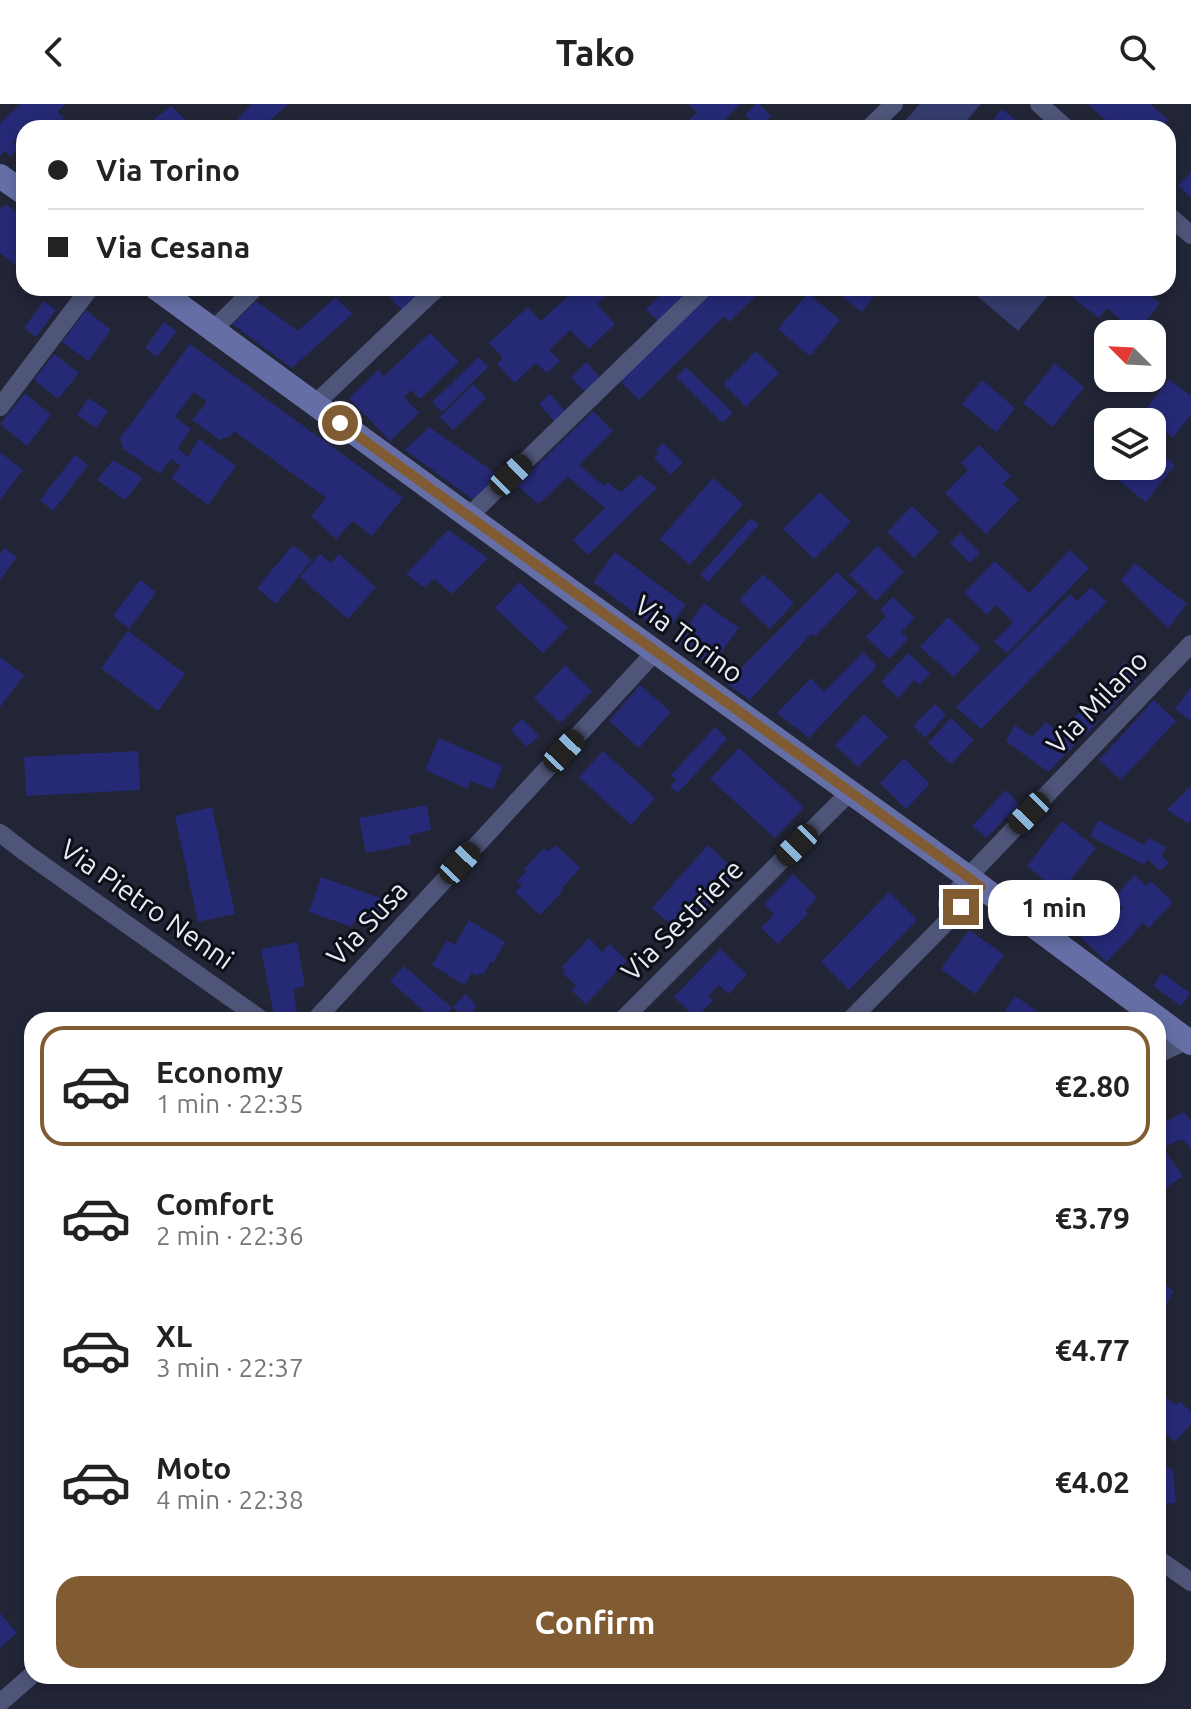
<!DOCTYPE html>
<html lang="en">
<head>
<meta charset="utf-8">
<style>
	:root { --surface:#fff; --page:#f2f2f2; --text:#222; --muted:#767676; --line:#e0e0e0; --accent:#815c32 }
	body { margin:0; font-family:Ubuntu,sans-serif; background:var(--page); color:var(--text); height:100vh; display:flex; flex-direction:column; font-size:30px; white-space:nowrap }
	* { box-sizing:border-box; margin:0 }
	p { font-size:26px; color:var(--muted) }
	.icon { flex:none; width:44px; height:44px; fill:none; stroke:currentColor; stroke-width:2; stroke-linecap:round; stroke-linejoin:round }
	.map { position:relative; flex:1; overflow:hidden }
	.panel { position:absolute; left:24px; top:908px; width:1142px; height:672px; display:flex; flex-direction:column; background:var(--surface); border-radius:24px; box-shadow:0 4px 12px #0003 }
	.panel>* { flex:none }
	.hud { position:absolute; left:16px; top:16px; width:1160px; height:176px; border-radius:24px; box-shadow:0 4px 12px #0003; display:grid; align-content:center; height:176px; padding:0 32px; background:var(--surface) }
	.needle { width:52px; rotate:294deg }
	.controls { position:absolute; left:1094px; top:216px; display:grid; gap:16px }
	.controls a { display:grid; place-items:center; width:72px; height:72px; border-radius:16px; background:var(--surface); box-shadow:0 4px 12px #0003; font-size:40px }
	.end { position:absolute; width:36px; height:36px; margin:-18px; border:10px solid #815c32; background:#fff; box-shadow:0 0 0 4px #fff }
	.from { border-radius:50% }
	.bubble { position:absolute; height:56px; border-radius:24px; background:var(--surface); box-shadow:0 4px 12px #0003; font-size:26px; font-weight:700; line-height:56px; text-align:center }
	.car { position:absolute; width:24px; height:48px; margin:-24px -12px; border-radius:10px; box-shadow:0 0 6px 2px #0007; background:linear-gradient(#222 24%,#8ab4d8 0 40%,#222 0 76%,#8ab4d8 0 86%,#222 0) }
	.hud b { display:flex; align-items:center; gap:28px; height:76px; font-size:30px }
	.hud b+b { border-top:2px solid var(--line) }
	.hud i { width:20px; height:20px; background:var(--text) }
	ul { padding:14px 0 0; list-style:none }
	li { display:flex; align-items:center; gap:24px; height:120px; margin:0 16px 12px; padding:0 16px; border:4px solid transparent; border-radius:24px }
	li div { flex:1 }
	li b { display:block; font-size:30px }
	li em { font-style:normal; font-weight:700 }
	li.on { border-color:var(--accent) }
	li>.icon { width:72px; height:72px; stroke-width:1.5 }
	.cta { display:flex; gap:16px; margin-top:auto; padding:16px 32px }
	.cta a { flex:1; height:92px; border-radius:24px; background:var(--accent); color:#fff; font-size:32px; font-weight:700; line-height:92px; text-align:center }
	header { display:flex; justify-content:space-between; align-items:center; height:104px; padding:0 32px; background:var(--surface); font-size:36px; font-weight:700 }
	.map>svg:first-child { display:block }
	.green { fill:#353c6d }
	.building { fill:#262975 }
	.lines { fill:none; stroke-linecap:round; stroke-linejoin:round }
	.street { stroke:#4e5578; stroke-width:18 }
	.secondary { stroke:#656fa6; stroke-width:24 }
	.route { stroke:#815c32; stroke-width:10 }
	.labels { text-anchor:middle; stroke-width:6; stroke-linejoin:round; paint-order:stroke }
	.street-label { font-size:28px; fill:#e8ebf7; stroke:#0d0f17 }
</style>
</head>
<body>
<header><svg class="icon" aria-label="back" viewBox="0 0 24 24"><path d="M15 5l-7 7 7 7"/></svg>Tako<svg class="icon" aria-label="search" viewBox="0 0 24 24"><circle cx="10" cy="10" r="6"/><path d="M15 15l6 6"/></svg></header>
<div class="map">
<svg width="1191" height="1605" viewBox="0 0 1191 1605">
	<rect width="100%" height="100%" fill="#222536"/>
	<g class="green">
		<path d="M920 0H981L960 24H898Z"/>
		<path d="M968 184H1054L1018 227Z"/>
	</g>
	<g class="building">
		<path d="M21 0H66L57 8 64 14 53 24H24V40L18 34 13 39 19 43 11 53 5 47 0 52V19Z"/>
		<path d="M252 0H288L262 24H229Z"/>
		<path d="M688 0H740L717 24H687L684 21 697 8Z"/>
		<path d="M756 0H759L771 12 759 24 745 11Z"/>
		<path d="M1088 0H1150L1168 16 1161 24H1114Z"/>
		<path d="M171 2 194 24H160L152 17Z"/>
		<path d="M1002 5 1025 24H986Z"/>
		<path d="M1191 68V93L1178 82Z"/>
		<path d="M6 100 24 113V152L17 162 0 149V103L2 105Z"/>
		<path d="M381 184H418L422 189 403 207Z"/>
		<path d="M577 184H614L597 200 615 220 589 245 570 226 549 246 560 257 547 269 536 259 515 279 497 260 503 254 489 239 528 203 541 217Z"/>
		<path d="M667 184H676L684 191 658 217 646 205Z"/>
		<path d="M715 184H758L761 187 729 218 724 212 639 296 620 277Z"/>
		<path d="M841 184H873L877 188 862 208 837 189Z"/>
		<path d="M1079 184H1125L1133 191 1141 184 1160 199 1135 230H1126L1115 221 1120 215 1107 204 1099 214 1072 193Z"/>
		<path d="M808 189 840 216 810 252 778 225Z"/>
		<path d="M336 193 352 210 292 264 232 220 256 197 298 227Z"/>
		<path d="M44 197 56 206 36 233 24 224Z"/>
		<path d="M86 206 111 226 88 257 62 238Z"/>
		<path d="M164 218 177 227 157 253 145 244Z"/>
		<path d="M430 229 459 258 420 295 411 286 404 293 419 309 390 337 349 294 378 266 384 272Z"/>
		<path d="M190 240 403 394 372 432 353 417 336 435 311 412 326 394 234 327 231 332 220 336 192 316 207 298 194 288 175 313 191 325 178 344 188 353 199 335 236 362 208 401 171 374 181 362 171 355 160 370 123 345 120 334Z"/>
		<path d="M756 247 779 269 746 303 723 280Z"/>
		<path d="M54 250 79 269 58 295 34 276Z"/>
		<path d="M479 253 488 263 442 308 432 298Z"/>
		<path d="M587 258 600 274 585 288 571 273Z"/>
		<path d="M1055 259 1084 283 1053 323 1023 299Z"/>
		<path d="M686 263 733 309 722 319 676 273Z"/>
		<path d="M1169 275 1191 292V310L1173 334 1142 310Z"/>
		<path d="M982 276 1015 304 996 328 962 300Z"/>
		<path d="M473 280 486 294 453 326 440 313Z"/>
		<path d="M25 289 51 311 27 342 0 320Z"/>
		<path d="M550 290 566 308 555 318 539 300Z"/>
		<path d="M89 294 108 307 96 324 77 311Z"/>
		<path d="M593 307 613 327 579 361 604 382 607 378 621 388 640 371 657 384 588 451 573 436 605 404 568 373 538 400 517 381Z"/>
		<path d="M429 323 500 372 475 397 405 346Z"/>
		<path d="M663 339 683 358 671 371 654 354 659 349 656 346Z"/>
		<path d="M979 341 1011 372 1003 380 1019 395 986 430 945 389 968 366 961 359Z"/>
		<path d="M1152 342 1175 361 1146 398 1114 373 1122 362H1152Z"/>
		<path d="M0 348 23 366 0 396Z"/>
		<path d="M75 351 88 361 53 407 40 396Z"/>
		<path d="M113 356 143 374 125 396 97 376Z"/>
		<path d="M713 374 743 400 690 461 660 435Z"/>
		<path d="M820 388 851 418 814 455 783 425Z"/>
		<path d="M912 402 939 428 914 454 887 428Z"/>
		<path d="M751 414 759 421 708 478 700 471Z"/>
		<path d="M448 426 488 454 452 490 434 475 425 484 406 470Z"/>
		<path d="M960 429 980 449 970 459 950 439Z"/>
		<path d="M293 441 312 456 276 500 257 484Z"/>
		<path d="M877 442 904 468 876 497 849 471Z"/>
		<path d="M4 444 17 453 0 476V450Z"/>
		<path d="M1070 446 1089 464 1007 549 994 538 1013 518 996 501 987 511 964 489 995 457 1029 489Z"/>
		<path d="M615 448 686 501 664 530 593 478Z"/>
		<path d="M320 450 331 459 339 450 376 483 348 515 300 473Z"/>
		<path d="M1135 459 1187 500 1168 524 1121 476Z"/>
		<path d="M837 468 858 488 815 532 811 530 750 596 726 579Z"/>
		<path d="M763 470 794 499 770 525 739 496Z"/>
		<path d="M140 476 156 488 129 525 113 512Z"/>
		<path d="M519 478 568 523 543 549 495 504Z"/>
		<path d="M1091 483 1107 498 981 625 956 603 1070 490 1077 497Z"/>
		<path d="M893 493 915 514 901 528 908 535 889 555 866 533 886 512 880 506Z"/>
		<path d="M704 499 739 524 711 562 676 538Z"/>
		<path d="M948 513 981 544 954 573 920 543Z"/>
		<path d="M128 527 185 570 158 607 101 564Z"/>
		<path d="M863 548 877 562 809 634 777 609 811 574 824 588Z"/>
		<path d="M908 549 930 569 920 581 914 576 898 594 881 578Z"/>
		<path d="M0 553 24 571 0 603Z"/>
		<path d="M1124 558 1140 573 1106 610 1090 595Z"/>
		<path d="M565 561 592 587 560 619 534 594Z"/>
		<path d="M640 581 671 608 639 644 609 617Z"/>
		<path d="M1191 583V617L1175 605Z"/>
		<path d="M1154 596 1176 617 1121 676 1099 656Z"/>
		<path d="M935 600 946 611 925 634 913 622Z"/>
		<path d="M1084 603 1099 617 1084 632 1070 618Z"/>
		<path d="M864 610 888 633 858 663 835 641Z"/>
		<path d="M951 614 974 636 951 660 928 639Z"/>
		<path d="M522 615 539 632 527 643 511 626Z"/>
		<path d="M1046 618 1075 641 1048 668 1006 637 1015 621 1032 633Z"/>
		<path d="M715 623 727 635 678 689 670 682 676 676 671 671Z"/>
		<path d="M439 634 503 662 493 686 471 677 468 685 425 666Z"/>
		<path d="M739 644 804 703 775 734 710 675Z"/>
		<path d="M138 647 140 686 26 692 24 653Z"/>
		<path d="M603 647 655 694 631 721 579 673Z"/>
		<path d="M904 654 930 680 906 705 880 679Z"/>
		<path d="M1191 682V716L1188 719 1167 706Z"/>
		<path d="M1006 686 1019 701 986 734 972 722Z"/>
		<path d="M427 701 431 726 409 731 411 740 366 749 359 714Z"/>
		<path d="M212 703 235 810 198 818 175 712Z"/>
		<path d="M1098 716 1144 741 1149 734 1166 743 1162 752 1169 759 1160 767 1148 755 1144 761 1090 732Z"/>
		<path d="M1062 717 1096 744 1060 789 1027 762Z"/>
		<path d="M556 741 580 764 561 785 563 787 540 811 515 788 522 781 517 777 527 767 524 765 544 744 548 748Z"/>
		<path d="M708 741 738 769 683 831 652 804Z"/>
		<path d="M793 770 817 794 805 806 808 810 778 840 761 824 774 810 764 800Z"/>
		<path d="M1135 771 1146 782 1151 777 1173 798 1149 824 1143 819 1107 858 1078 831 1106 800 1116 810 1123 803 1113 794Z"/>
		<path d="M321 773 386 796 378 821 356 814 352 823 309 808Z"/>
		<path d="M889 788 917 816 849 886 821 858Z"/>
		<path d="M469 816 505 838 493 859 491 857 483 871 480 869 478 872 472 869 464 881 432 861 447 836 455 841Z"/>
		<path d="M969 826 1004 851 975 890 941 865Z"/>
		<path d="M589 834 602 848 610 840 627 857 586 900 571 886 576 881 562 869 565 866 562 863Z"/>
		<path d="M297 838 305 882 293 885 297 908 274 912 261 845Z"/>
		<path d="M720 845 747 870 729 890 719 881 708 892 713 896 696 914 674 893Z"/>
		<path d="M404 862 452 904 442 916H434L390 877Z"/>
		<path d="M1162 869 1190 889 1181 902 1153 882Z"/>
		<path d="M465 890 477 902 465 915 453 903Z"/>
		<path d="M1015 892 1040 909 1036 916H999Z"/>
		<path d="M1184 1008 1191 1017V1045L1182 1035 1163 1044 1183 1072 1166 1084 1158 1073V1022Z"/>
		<path d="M1163 1177 1173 1188 1158 1218V1186Z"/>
		<path d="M1163 1290 1176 1301 1179 1297 1191 1308V1320L1175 1338 1158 1323V1296Z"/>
		<path d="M1158 1361 1162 1364 1165 1361 1173 1367 1176 1399 1158 1401Z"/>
		<path d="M0 1509 17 1529 0 1544Z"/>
	</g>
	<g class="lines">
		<g class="street">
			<path d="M1039 0 1066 24"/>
			<path d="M869 24 894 0"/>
			<path d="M1168 111 1191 131"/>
			<path d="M213 226 255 184"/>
			<path d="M315 300 437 184"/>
			<path d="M0 303 90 184"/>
			<path d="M469 412 704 184"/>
			<path d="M0 729 26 749 262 916"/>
			<path d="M947 800 968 773 1191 540"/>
			<path d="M315 916 655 548"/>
			<path d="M622 916 850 688"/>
			<path d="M850 916 981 783"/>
			<path d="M1158 950 1188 936 1191 933"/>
			<path d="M1158 1455 1191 1478"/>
			<path d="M0 1599 32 1571"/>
		</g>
		<g class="secondary">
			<path d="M0 72 24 89"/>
			<path d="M156 184 564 482 968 773 1191 939"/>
		</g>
	</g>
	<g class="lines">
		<path class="route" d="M340 319 968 773 981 783 961 803"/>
	</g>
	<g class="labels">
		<g class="street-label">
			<text transform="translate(689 535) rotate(36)" y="10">Via Torino</text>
			<text transform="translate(1097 598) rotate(-46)" y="10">Via Milano</text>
			<text transform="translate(147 800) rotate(35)" y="10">Via Pietro Nenni</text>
			<text transform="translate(682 816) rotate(-45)" y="10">Via Sestriere</text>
			<text transform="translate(367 819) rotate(-47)" y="10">Via Susa</text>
		</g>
	</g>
</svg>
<div class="controls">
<a><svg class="needle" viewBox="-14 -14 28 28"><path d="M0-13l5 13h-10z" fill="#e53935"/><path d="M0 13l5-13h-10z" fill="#767676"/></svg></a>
<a><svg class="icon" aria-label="layers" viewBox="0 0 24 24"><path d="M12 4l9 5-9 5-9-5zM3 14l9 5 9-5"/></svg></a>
</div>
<i class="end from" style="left:340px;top:319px"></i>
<i class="end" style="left:961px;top:803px"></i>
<div class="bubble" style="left:988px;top:776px;width:132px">1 min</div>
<i class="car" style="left:511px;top:371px;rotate:46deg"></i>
<i class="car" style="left:564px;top:647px;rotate:43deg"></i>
<i class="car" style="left:1029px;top:709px;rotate:224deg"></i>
<i class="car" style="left:797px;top:741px;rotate:225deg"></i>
<i class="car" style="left:460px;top:759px;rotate:43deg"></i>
<div class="hud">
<b><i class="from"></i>Via Torino</b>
<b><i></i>Via Cesana</b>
</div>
<section class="panel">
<ul>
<li class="on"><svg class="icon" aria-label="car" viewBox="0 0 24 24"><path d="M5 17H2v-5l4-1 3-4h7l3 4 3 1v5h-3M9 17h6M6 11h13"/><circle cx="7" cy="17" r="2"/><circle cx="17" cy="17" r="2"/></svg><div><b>Economy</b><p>1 min · 22:35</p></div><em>€2.80</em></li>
<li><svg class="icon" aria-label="car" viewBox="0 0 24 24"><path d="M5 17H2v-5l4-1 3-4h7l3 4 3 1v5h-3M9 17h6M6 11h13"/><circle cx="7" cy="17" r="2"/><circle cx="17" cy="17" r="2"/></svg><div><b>Comfort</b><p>2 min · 22:36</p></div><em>€3.79</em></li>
<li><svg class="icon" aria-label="car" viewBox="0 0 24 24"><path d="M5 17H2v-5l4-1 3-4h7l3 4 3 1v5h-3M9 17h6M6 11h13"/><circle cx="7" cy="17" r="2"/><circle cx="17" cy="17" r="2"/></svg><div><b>XL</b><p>3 min · 22:37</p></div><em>€4.77</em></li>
<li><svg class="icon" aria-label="car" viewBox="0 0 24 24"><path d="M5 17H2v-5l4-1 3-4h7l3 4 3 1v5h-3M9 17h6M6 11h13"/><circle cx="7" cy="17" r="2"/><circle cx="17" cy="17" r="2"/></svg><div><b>Moto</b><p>4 min · 22:38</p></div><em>€4.02</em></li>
</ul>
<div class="cta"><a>Confirm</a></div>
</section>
</div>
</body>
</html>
